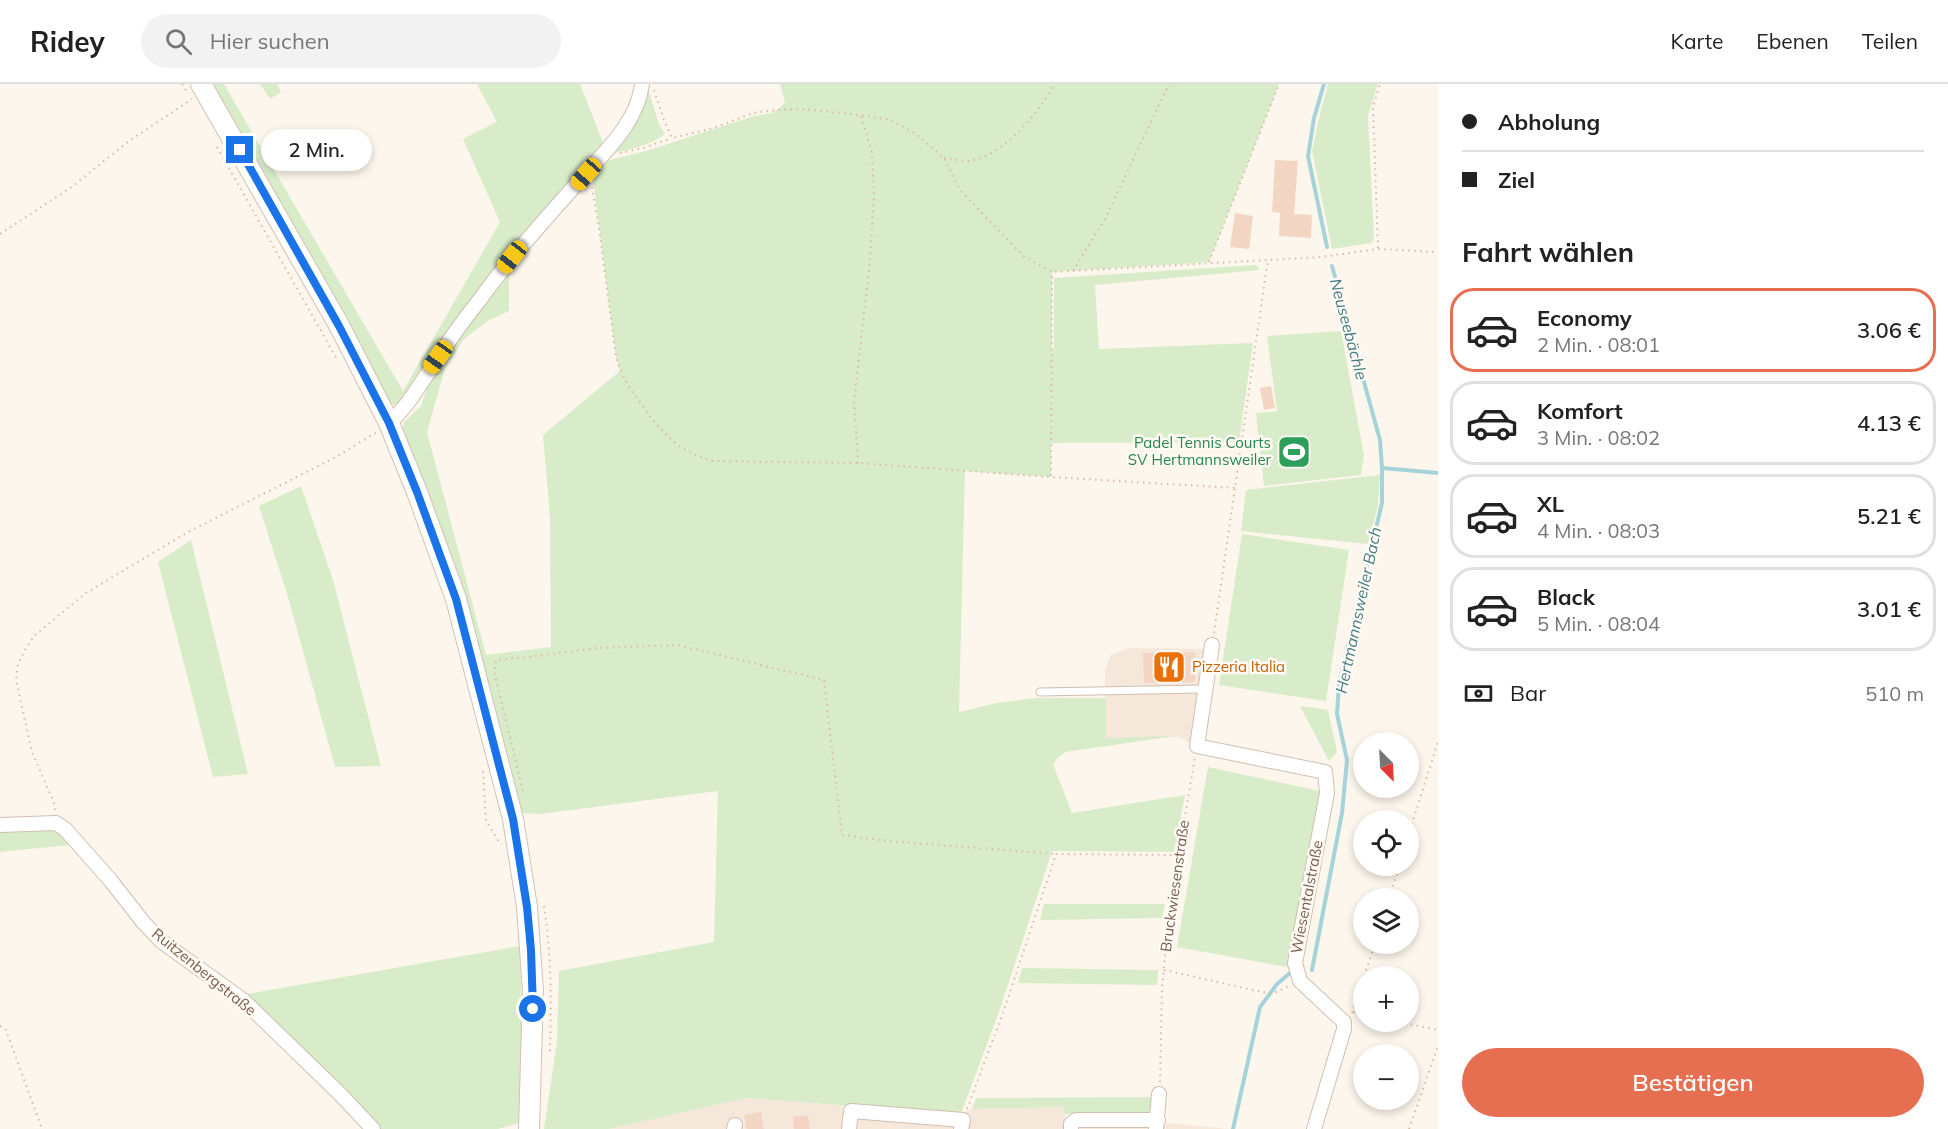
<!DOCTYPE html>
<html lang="de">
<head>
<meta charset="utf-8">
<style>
	:root { --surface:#fff; --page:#f2f2f2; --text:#222; --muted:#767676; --line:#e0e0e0; --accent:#e76f51 }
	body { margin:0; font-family:Mulish,sans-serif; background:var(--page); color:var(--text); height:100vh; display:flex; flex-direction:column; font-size:22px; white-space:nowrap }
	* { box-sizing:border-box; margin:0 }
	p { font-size:20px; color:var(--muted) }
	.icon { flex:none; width:33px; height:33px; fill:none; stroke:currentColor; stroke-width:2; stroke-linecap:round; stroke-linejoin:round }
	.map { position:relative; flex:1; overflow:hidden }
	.details { display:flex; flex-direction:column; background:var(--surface); width:510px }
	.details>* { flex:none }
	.top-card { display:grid; align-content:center; height:132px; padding:0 24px; background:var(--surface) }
	.needle { width:39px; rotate:156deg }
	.fabs { position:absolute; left:1353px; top:648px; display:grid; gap:12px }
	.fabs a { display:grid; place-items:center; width:66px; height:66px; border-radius:50%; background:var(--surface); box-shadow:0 3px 9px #0003; font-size:30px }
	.end { position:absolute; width:27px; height:27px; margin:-14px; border:8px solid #1a73e8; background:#fff; box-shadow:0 0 0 3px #fff }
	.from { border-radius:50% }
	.bubble { position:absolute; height:42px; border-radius:21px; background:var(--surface); box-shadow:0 3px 9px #0003; font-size:20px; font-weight:600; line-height:42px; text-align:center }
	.car { position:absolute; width:18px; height:36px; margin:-18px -9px; border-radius:8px; box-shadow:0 0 4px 2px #0007; background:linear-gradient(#f5c518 24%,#345 0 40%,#f5c518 0 76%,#345 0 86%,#f5c518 0) }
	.top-card b { display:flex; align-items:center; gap:21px; height:57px; font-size:22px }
	.top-card b+b { border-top:2px solid var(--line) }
	.top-card i { width:15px; height:15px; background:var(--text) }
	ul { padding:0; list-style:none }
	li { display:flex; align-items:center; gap:18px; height:84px; margin:0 12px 9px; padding:0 12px; border:3px solid var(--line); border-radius:24px }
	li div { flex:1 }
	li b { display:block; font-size:22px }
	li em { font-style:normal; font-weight:600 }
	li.on { border-color:var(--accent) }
	li>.icon { width:54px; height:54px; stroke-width:1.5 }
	h2 { padding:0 24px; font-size:27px; line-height:72px }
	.pay { display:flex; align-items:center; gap:15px; height:66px; padding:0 24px; font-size:22px }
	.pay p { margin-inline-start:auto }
	.button { display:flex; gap:12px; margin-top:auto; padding:12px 24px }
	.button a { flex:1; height:69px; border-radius:36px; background:var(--accent); color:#fff; font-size:24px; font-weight:600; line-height:69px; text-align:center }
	header { display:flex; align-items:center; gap:36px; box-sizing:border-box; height:84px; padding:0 30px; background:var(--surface); border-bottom:2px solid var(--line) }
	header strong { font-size:28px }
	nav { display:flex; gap:33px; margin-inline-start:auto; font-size:21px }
	.search { width:420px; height:54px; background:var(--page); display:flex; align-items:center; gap:15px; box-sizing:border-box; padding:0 21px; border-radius:33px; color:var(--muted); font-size:22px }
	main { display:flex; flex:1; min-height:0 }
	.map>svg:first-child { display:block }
	.residential { fill:#f5e8da }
	.green { fill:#d8ecc9 }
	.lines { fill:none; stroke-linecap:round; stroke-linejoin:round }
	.stream { stroke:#a5d3da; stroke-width:4 }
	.building { fill:#f3d5c3 }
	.lane-casing { stroke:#d1beb0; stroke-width:9 }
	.street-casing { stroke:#d1beb0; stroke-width:16 }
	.secondary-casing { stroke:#d6c0b0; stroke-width:22 }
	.path { stroke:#d9b8a5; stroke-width:2; stroke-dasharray:1.5 4.5; stroke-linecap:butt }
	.lane { stroke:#fff; stroke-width:7 }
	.street { stroke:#fff; stroke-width:14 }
	.secondary { stroke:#fff; stroke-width:20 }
	.route { stroke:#1a73e8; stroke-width:8 }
	.labels { text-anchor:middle; stroke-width:5; stroke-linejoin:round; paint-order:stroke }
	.leisure-label { font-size:15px; fill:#27864d; stroke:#fffaf3; text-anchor:end }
	.food-label { font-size:15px; fill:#c56008; stroke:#fffaf3; text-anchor:start }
	.street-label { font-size:15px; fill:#7a5c4d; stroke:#fffaf3 }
	.water-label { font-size:16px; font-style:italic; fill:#437c86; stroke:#fffaf3 }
</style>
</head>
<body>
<header>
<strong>Ridey</strong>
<div class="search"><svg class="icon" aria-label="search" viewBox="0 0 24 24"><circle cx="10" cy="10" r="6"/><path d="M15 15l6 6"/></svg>Hier suchen</div>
<nav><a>Karte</a><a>Ebenen</a><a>Teilen</a></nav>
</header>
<main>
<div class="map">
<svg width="1438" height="1045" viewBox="0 0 1438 1045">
	<rect width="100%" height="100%" fill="#fdf6ec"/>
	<g class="residential">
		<path d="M1129 564 1206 565 1191 661 1186 656 1178 653 1105 654V587L1110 571Z"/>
		<path d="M745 1014 961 1030 972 1025 1064 1023 1065 1037 1159 1038 1228 1045H609Z"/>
	</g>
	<g class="green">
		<path d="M211 0H224L403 307 500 138 463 55 497 38 477 0H580L603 59 511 166 466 222 424 280 408 314 401 321H393L386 317Z"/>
		<path d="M260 0H277L281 8 270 15Z"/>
		<path d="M780 0H1279L1209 178 1052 188V266H1054V194L1256 181 1260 186 1095 201 1099 265 1253 259 1239 358 1051 359V393L965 387 959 628 997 619 1034 614H1106V654L1169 652V653L1065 668 1059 673 1053 680 1072 729 1185 711 1174 768 1052 767 1000 925 961 1030 746 1014 609 1045H544L557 957 559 887 714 858 718 707 540 730 522 729 512 713 402 351 404 338 421 322 433 286 509 183V227L489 236 464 255 445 284 427 348 486 571 551 563 550 433 543 351 620 287 616 273 592 88 605 77 646 67 754 32 773 29 785 19Z"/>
		<path d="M1328 0H1378L1368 32 1374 153 1372 159 1332 165 1312 67 1319 34Z"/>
		<path d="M648 5 659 40 665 50C650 62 629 65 611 70L642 20Z"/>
		<path d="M1341 247 1364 371 1361 391 1264 402 1256 329 1277 327 1267 252Z"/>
		<path d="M1380 391 1378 422 1368 460 1241 447 1246 406Z"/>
		<path d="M301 402 333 496 381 682 335 683 288 513 259 422Z"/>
		<path d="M1242 450 1349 466 1326 617 1219 601Z"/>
		<path d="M191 456 248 690 213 693 158 478Z"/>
		<path d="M1300 622 1328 626 1337 668 1329 677Z"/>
		<path d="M1208 683 1320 707 1287 883 1177 863Z"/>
		<path d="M56 745 69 761 0 768V747Z"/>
		<path d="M1044 820H1165L1162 834 1040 836Z"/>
		<path d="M520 862 522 947 519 1039 498 1045H373L236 912Z"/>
		<path d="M1022 884 1158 886 1157 901 1018 899Z"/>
		<path d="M1154 1013 1152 1030H1064L1063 1023 972 1025 976 1014Z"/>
	</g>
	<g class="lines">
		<g class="stream">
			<path d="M1324 0 1314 34 1308 72 1327 163"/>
			<path d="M1382 384 1438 389"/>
			<path d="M1312 886 1342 729 1347 676 1337 630 1339 600 1382 419V384L1380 356 1332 182"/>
			<path d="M1233 1045 1260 923 1277 900 1290 889"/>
		</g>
	</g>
	<g class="building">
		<path d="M1275 76 1298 77 1294 130 1312 131 1311 154 1279 152 1280 129 1272 128Z"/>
		<path d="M1235 129 1253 132 1249 165 1230 163Z"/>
		<path d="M1271 302 1275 324 1264 326 1260 304Z"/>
		<path d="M1195 568V598L1144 599 1143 569Z"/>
		<path d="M761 1028 764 1045H747L744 1031Z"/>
		<path d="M808 1031 810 1045H794L793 1033Z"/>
	</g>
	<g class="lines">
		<g class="lane-casing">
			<path id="lane" d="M1040 608 1205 605"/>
		</g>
		<g class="street-casing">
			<g id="street">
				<path d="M389 339C408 322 414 309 428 289 444 263 462 238 481 214 513 170 551 129 587 88 610 63 638 35 642 0"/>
				<path d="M1212 561 1197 662 1325 688 1327 709 1295 879 1300 897 1344 938V945L1314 1045"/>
				<path d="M0 741 56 739 66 746 111 797 143 838 161 857 244 917 340 1010 373 1045"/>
				<path d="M1156 1044 1159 1010"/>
				<path d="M734 1045 735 1041"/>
				<path d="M849 1045 851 1027 963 1036 961 1045"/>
				<path d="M1071 1045V1040L1076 1036H1158"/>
			</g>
		</g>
		<g class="secondary-casing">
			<path id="secondary" d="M201 0 339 241 389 339 417 408 456 515 513 735 527 823 533 907 529 1045"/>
		</g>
		<g class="path">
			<path d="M182 0 187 8"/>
			<path d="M654 6 664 36 672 54 714 44 753 29 776 26 801 25 861 31 891 36 916 50 944 74 960 106 1023 172 1052 188 1321 173 1378 165 1438 168"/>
			<path d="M217 63 338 277"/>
			<path d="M620 69 643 64 672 54"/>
			<path d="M944 74C952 75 960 77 968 77 1002 74 1039 28 1055 0"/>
			<path d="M592 103 599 144 616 273C621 292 630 305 642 321 663 350 677 367 713 377L858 379 1051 393 1235 404"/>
			<path d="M0 150 73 102 129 57 192 15"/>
			<path d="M1378 164 1373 23 1380 0"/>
			<path d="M1209 178 1279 0"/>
			<path d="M1073 187 1105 135 1169 0"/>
			<path d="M858 379 854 317 870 177 874 109 872 69 861 31"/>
			<path d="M1051 392 1052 188"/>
			<path d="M1214 549 1268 175"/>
			<path d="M483 687 486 737 501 761"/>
			<path d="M523 707 494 587 496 576 529 573 597 564 677 561 824 596 842 751 887 757 1056 770"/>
			<path d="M55 726 54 719 32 668 16 596 18 580 26 564 35 551 86 509 188 448 336 373 377 348"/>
			<path d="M1408 752 1438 658"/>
			<path d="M1389 814 1399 782"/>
			<path d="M544 822C552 871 551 919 550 968"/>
			<path d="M1164 886 1262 908 1274 909 1289 902"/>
			<path d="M1364 892 1375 860"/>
			<path d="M1353 928 1364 930"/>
			<path d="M1352 929 1364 895"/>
			<path d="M1399 938 1438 946"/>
			<path d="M0 942 6 946 42 1045"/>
			<path d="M1160 998 1162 905 1169 829 1195 673"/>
			<path d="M967 1025 1003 929 1056 770 1179 771"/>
			<path d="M1409 1045 1438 962"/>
		</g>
		<use href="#lane" class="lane"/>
		<use href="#street" class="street"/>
		<use href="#secondary" class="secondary"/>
	</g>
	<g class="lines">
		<path class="route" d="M240 66 339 242 389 339 417 408 456 515 513 735 527 823 531 866 533 925"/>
	</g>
	<defs>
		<g id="stadium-square" transform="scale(1.725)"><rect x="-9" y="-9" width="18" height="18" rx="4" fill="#2e9e5b" stroke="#fffaf3"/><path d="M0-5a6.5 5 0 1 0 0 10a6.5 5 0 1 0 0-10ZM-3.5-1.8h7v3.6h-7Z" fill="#fff"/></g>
		<g id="restaurant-square" transform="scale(1.725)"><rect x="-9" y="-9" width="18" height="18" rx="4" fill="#e8710a" stroke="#fffaf3"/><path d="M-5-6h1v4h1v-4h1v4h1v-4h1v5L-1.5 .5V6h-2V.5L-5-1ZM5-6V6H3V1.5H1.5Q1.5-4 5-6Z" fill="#fff"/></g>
	</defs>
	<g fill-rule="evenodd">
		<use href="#stadium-square" x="1294" y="368"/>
		<use href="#restaurant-square" x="1169" y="583"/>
	</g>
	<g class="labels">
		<g class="leisure-label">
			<text x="1271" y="364">Padel Tennis Courts<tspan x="1271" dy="17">SV Hertmannsweiler</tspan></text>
		</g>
		<g class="food-label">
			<text x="1192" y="588">Pizzeria Italia</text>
		</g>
		<g class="street-label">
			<text transform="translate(1175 802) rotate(-82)" y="5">Bruckwiesenstraße</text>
			<text transform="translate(1307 813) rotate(-79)" y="5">Wiesentalstraße</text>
			<text transform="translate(204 888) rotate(39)" y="5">Ruitzenbergstraße</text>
		</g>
		<g class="water-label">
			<text transform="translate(1349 245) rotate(75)" y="6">Neuseebächle</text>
			<text transform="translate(1358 526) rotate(-78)" y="6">Hertmannsweiler Bach</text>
		</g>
	</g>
</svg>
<div class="fabs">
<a><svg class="needle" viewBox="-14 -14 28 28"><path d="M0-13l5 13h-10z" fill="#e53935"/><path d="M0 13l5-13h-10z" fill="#767676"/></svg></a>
<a><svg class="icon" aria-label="locate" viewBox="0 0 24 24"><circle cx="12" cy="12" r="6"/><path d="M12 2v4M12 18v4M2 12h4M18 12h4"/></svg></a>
<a><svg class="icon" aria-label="layers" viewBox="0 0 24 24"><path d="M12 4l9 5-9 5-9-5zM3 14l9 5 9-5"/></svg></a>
<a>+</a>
<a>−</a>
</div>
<i class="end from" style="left:533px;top:925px"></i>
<i class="end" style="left:240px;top:66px"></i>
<div class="bubble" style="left:261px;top:45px;width:111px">2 Min.</div>
<i class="car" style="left:586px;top:90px;rotate:221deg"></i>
<i class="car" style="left:512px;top:173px;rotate:218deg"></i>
<i class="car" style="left:438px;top:273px;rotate:215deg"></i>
</div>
<section class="details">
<div class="top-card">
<b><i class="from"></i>Abholung</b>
<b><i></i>Ziel</b>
</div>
<h2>Fahrt wählen</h2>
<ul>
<li class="on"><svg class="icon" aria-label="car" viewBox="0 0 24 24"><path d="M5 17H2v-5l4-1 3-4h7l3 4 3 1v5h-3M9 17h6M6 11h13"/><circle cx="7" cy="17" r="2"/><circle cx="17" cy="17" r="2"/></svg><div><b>Economy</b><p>2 Min. · 08:01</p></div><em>3.06 €</em></li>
<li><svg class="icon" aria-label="car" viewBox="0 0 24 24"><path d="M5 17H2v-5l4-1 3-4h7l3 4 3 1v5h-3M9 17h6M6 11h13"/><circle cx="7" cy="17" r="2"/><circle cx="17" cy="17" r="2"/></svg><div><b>Komfort</b><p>3 Min. · 08:02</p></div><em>4.13 €</em></li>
<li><svg class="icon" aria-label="car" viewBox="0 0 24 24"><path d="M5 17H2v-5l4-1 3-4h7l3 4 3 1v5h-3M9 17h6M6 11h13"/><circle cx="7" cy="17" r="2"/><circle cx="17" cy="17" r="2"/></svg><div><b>XL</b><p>4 Min. · 08:03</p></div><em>5.21 €</em></li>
<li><svg class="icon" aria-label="car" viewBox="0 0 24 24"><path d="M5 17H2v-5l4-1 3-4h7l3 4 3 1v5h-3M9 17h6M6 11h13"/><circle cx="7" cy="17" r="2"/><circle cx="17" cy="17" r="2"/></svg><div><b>Black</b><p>5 Min. · 08:04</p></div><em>3.01 €</em></li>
</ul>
<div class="pay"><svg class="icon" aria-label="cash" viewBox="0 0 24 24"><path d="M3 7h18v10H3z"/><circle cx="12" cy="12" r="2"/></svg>Bar<p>510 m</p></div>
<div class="button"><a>Bestätigen</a></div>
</section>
</main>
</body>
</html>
